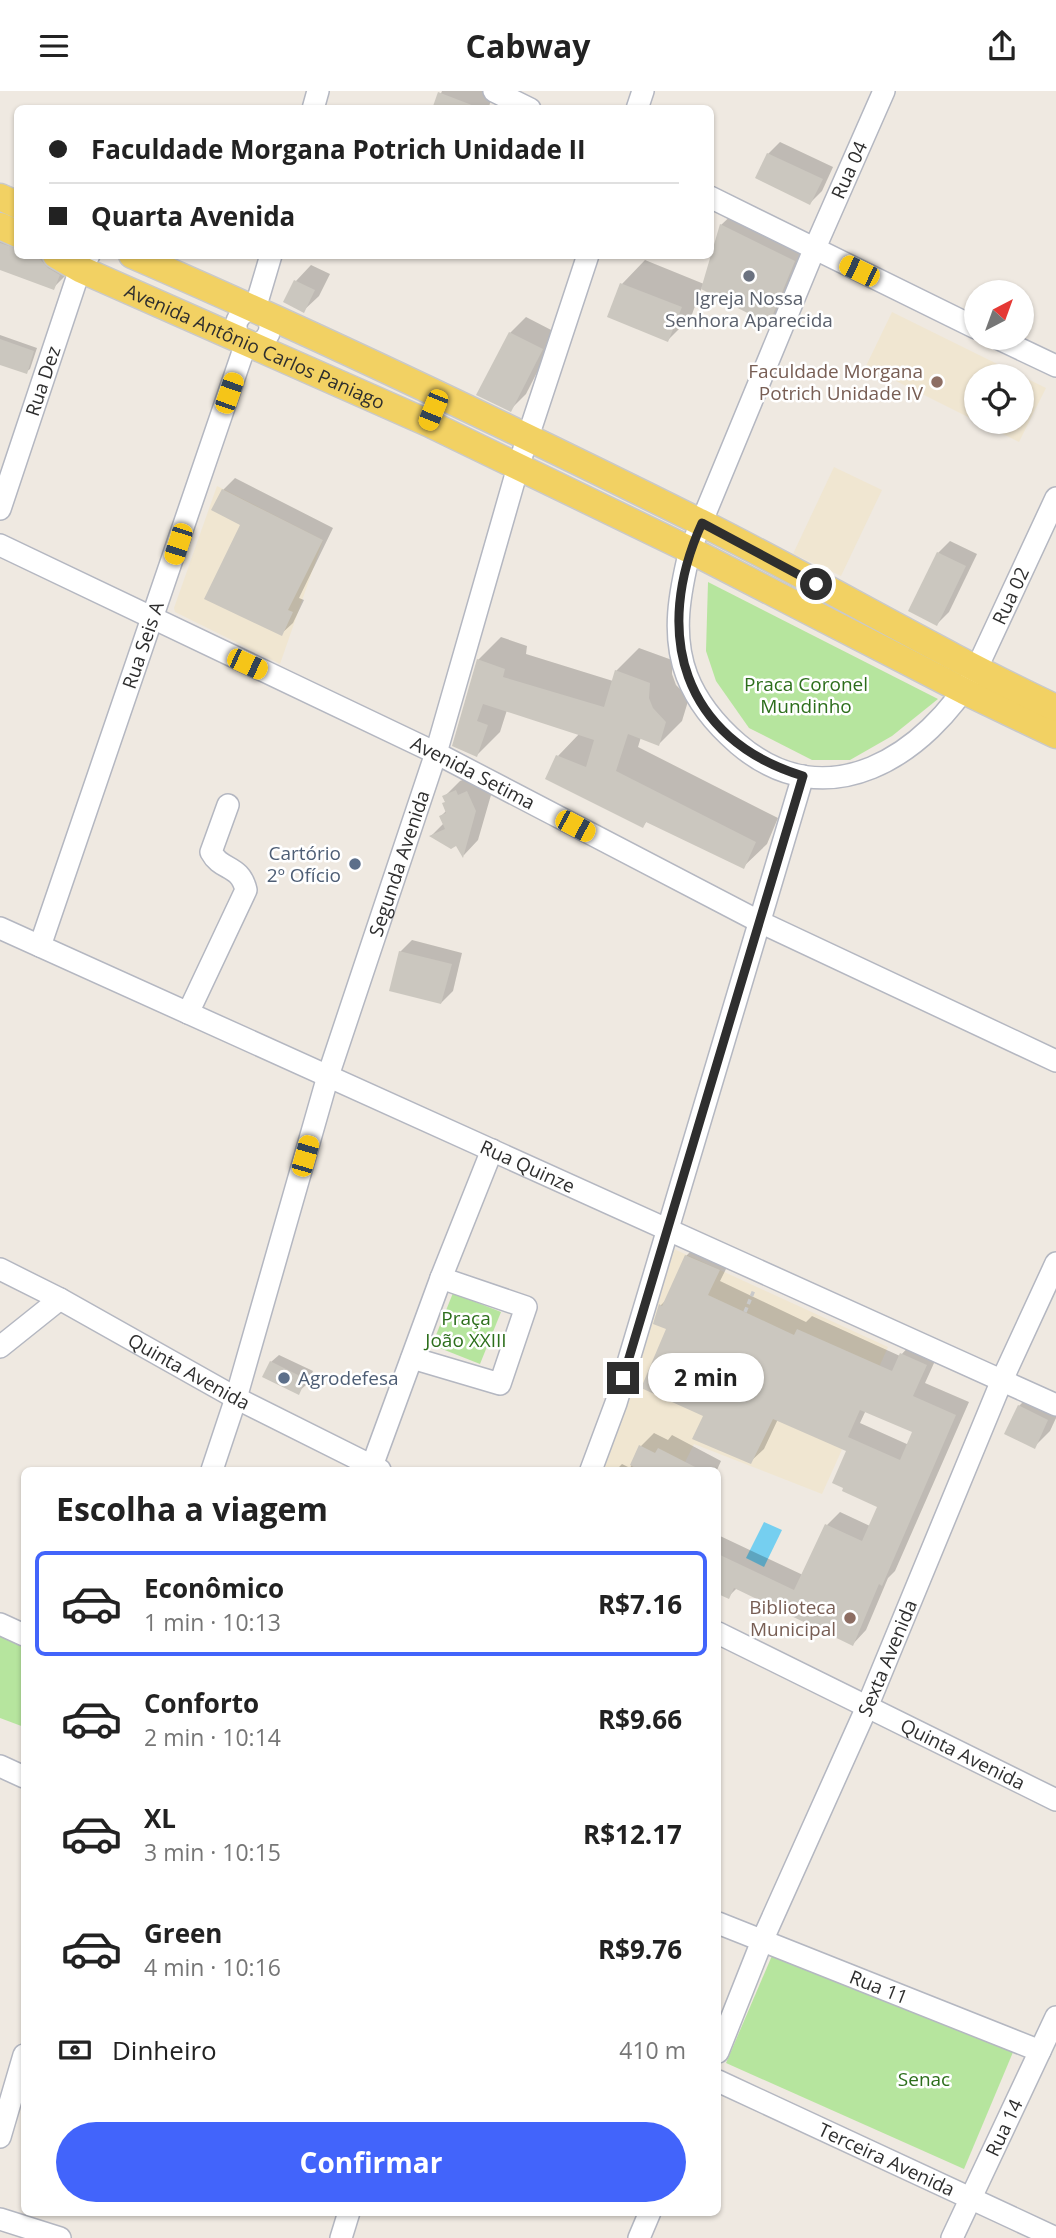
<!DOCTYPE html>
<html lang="pt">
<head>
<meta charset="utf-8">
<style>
	:root { --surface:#fff; --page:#f6f6f6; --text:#222; --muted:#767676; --line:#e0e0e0; --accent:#4264fb }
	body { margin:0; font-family:"Open Sans",sans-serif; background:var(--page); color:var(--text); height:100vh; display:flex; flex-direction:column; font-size:26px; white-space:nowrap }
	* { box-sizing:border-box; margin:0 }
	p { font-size:23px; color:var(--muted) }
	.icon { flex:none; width:38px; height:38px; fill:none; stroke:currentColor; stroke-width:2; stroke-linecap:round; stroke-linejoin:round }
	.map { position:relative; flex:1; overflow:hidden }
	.side { position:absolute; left:21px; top:1376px; width:700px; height:749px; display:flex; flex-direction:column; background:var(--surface); border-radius:10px; box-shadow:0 2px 5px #0004 }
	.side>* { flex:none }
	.top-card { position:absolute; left:14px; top:14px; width:700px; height:154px; border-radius:10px; box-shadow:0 2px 5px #0004; display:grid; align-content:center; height:154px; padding:0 35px; background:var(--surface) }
	.needle { width:46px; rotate:41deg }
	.buttons { position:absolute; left:964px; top:189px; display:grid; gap:14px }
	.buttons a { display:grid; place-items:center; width:70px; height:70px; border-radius:50%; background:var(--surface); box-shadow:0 2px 5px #0004; font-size:35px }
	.end { position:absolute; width:32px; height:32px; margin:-16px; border:9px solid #2e2e2e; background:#fff; box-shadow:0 0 0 4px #fff }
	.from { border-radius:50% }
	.bubble { position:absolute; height:49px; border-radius:24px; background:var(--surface); box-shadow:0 2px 5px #0004; font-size:23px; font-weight:700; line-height:49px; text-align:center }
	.car { position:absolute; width:21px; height:42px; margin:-21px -10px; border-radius:9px; box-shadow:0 0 5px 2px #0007; background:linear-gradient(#f5c518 24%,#345 0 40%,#f5c518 0 76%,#345 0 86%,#f5c518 0) }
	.top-card b { display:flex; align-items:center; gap:24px; height:66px; font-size:26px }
	.top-card b+b { border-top:2px solid var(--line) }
	.top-card i { width:18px; height:18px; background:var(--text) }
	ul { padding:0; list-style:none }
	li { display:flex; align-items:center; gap:21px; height:105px; margin:0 14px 10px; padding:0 21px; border:4px solid transparent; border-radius:10px }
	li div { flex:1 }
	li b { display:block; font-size:26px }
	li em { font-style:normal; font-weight:700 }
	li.active { border-color:var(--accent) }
	li>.icon { width:63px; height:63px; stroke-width:1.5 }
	h2 { padding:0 35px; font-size:32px; line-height:84px }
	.pay { display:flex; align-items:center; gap:18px; height:77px; padding:0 35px; font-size:26px }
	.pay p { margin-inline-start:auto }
	.primary-button { display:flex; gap:14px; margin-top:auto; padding:14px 35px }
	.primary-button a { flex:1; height:80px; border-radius:42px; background:var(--accent); color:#fff; font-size:28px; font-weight:700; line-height:80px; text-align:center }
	header { display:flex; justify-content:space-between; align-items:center; height:91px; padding:0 35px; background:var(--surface); font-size:32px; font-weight:700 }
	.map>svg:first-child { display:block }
	.education { fill:#f0e6d1 }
	.green { fill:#b6e59e }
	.water { fill:#75cff0 }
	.shadow { fill:#0003; fill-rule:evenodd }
	.building { fill:#cbc7bf; fill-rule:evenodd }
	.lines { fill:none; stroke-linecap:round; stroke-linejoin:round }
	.minor-casing { stroke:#b4b7c1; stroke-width:24 }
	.major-casing { stroke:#c9c9c9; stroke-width:29 }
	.path { stroke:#c9c9c9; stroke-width:3.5; stroke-dasharray:5 3.5; stroke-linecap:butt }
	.minor { stroke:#fff; stroke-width:21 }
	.major { stroke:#f2d163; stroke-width:26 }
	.route { stroke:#2e2e2e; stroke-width:9 }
	.worship-dot { fill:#6b7280; stroke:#fff; stroke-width:2.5 }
	.education-dot { fill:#8d6e63; stroke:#fff; stroke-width:2.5 }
	.service-dot { fill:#5c6f8a; stroke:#fff; stroke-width:2.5 }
	.labels { text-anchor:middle; stroke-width:5; stroke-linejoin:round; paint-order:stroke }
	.street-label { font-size:19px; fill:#2e2e2e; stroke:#fff }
	.worship-label { font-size:19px; fill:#5b616d; stroke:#fff }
	.education-label { font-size:19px; fill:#785e54; stroke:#fff; text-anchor:end }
	.park-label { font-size:19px; fill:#2c6e1b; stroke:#fff }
	.service-label { font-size:19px; fill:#4e5e75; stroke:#fff; text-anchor:end }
</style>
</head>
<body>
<header><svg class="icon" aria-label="menu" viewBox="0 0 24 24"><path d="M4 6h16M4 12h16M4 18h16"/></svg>Cabway<svg class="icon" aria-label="share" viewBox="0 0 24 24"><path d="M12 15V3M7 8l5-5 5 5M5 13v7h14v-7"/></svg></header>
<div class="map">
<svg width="1056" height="2147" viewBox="0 0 1056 2147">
	<rect width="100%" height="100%" fill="#efe9e1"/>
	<g class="education">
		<path d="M892 221 1046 297 1019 351 979 331H1022V285H976V330L866 275Z"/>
		<path d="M834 376 882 399 841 485 793 463Z"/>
		<path d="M217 395 323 449 280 573 175 521 174 517Z"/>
		<path d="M674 1158 888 1256 822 1403 694 1353 681 1379H602Z"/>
	</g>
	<g class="green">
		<path d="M708 491 938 608 892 645 850 669H812L749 637 716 590 706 560Z"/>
		<path d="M453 1202 501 1221 480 1273 432 1254Z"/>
		<path d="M0 1542 24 1554V1636L0 1627Z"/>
		<path d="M774 1860 1016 1954 964 2078 726 1972Z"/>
	</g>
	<path class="water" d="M764 1431 782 1439 764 1476 746 1467Z"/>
	<g class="shadow">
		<path d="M442 0H491L494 1 488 18H434Z"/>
		<path d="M780 51 833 76 822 100 810 112 768 63Z"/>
		<path d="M737 119 810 154 785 215 769 231 702 196 691 226 668 249 609 225 622 193 645 169 704 193 721 134Z"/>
		<path d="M9 142 18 144V164H56L69 174 64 186 53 197 0 176V151Z"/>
		<path d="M311 174 330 183 319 205 303 220 285 211 296 190Z"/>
		<path d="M526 226 557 242 526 303 510 319V242Z"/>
		<path d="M0 244 37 257 30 278 26 281 0 272Z"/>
		<path d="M235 387 333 437 299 507 304 509 293 532 281 543 242 434 223 399Z"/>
		<path d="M950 450 977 463 949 521 937 533 938 462Z"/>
		<path d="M501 546 527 555 526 563 613 590 616 580 639 557 672 569V583L676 594 689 607 682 630 659 653 641 646 638 656 778 727 767 753 743 776 647 730 643 735 558 665 580 642 507 619 500 641 477 664 454 654 478 569Z"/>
		<path d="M472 685H483L491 704 478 749 464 764 457 752 431 745 444 732 441 725 447 719 444 706 460 690Z"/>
		<path d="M412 849 462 862 453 900 441 912 400 861Z"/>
		<path d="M700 1151 732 1166 720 1190 806 1231 812 1225 900 1265 914 1250 939 1261 925 1292 969 1311 895 1480 888 1487 866 1539 853 1553 737 1497 728 1506 718 1501 722 1490 718 1488V1444L803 1484 827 1434 840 1421 870 1435 879 1415 848 1360 778 1328 764 1358 750 1371 705 1324 668 1237 655 1232 661 1214 667 1208 686 1165ZM866 1319 914 1341 909 1354 860 1332Z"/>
		<path d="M279 1264 313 1280 306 1294 298 1301 271 1271Z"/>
		<path d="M1035 1299 1056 1309V1327L1050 1340 1034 1356 1019 1315Z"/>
		<path d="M654 1342 668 1349 672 1344 721 1370 717 1379H616L622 1373 630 1377 641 1355Z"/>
	</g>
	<g class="building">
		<path d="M438 1 477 16V18H432Z"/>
		<path d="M767 62 823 88 810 114 755 87Z"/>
		<path d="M720 133 795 170 769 233 701 198Z"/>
		<path d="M0 152 18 158V164H32L41 169 48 177 60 184 54 199 0 179Z"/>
		<path d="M294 189 315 199 304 222 283 211Z"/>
		<path d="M620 192 682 216 668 251 607 226Z"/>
		<path d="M509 241 543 258 511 321 476 304Z"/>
		<path d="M0 248 34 260 27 283 0 274Z"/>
		<path d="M222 398 323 449 288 519 293 521 282 545 204 508 240 434 211 419Z"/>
		<path d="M937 461 966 475 937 535 908 520Z"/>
		<path d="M477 568 505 578 503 586 604 616 615 579 650 592 649 607 653 617 666 631 659 655 628 643 616 680 756 751 744 778 646 731 643 737 545 688 556 664 586 676 594 649 483 613 477 630 488 634 477 666 452 655Z"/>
		<path d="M456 699 458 704 467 700 476 720 463 767 456 755 451 758 429 745 445 738 439 725 446 722 442 712 445 711 442 705Z"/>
		<path d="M399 860 452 873 441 913 389 900Z"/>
		<path d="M685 1164 720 1179 708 1204 794 1244 797 1238 892 1280 900 1262 927 1274 913 1305 956 1324 882 1495 879 1493 853 1555 734 1497 729 1508 718 1503V1463L794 1499 825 1433 862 1450 877 1416 842 1400 843 1397 832 1392 846 1360 773 1328 751 1373 692 1348 703 1325 641 1297 666 1238 653 1233 659 1213 662 1215ZM860 1319 912 1341 900 1369 848 1346Z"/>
		<path d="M270 1270 306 1288 299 1304 262 1286Z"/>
		<path d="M1018 1314 1048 1329 1035 1358 1004 1343Z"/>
		<path d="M639 1354 655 1362 658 1357 701 1379H639L630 1374Z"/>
	</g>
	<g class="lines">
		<g class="minor-casing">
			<g id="minor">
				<path d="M494 0 530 18"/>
				<path id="s1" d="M884 0 814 159 690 459C680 500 671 544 687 585 698 613 716 634 738 653 827 729 926 665 976 579L1056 407"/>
				<path d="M313 18 318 0"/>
				<path d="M637 18 643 0"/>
				<path d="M710 106 976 237"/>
				<path d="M255 218 271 164"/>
				<circle cx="253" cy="236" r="17"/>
				<path d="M997 247 1056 275"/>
				<path id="s2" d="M0 418 80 178 89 164"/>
				<path id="s3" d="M0 454 436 662 760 831 1056 970"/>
				<path id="s4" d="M0 837 1056 1314"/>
				<path id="s5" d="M40 855 246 252"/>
				<path d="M188 922 246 799C240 773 221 780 211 761L228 714"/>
				<path id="s6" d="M0 1178 60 1208 236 1307 380 1379"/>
				<path d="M0 1256 60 1208"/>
				<path d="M412 1267 500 1293 526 1216 441 1187"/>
				<path d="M372 1375 441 1187 492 1059"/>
				<path id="s7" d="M212 1379 236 1307 328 985 436 662 518 376 588 164"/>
				<path d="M591 1379 616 1312 803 685"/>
				<path d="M0 1533 24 1544"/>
				<path id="s8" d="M718 1542 1056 1709"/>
				<path d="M0 1675 24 1686"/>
				<path id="s9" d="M718 1832 1040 1960"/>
				<path id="s10" d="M718 1961 762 1850 867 1616 1002 1289 1056 1172"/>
				<path id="s11" d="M718 1990 1056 2147"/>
				<path d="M0 2046 24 1964"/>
				<path d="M0 2128 60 2147"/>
				<path d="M341 2147 349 2121"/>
				<path d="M639 2147 650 2121"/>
				<path id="s12" d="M952 2147 1056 1926"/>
			</g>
		</g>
		<g class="major-casing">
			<g id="major">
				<path d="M0 106 18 114"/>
				<path d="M0 135 18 143"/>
				<path id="s13" d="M56 164 80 178 428 332 690 459 964 600 1056 644"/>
				<path d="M132 164C324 247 513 338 700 431 820 491 935 560 1056 617"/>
			</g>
		</g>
		<path class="path" d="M745 1221 754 1199"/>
		<use href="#minor" class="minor"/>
		<use href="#major" class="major"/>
	</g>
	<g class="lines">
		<path class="route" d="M623 1287 803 685C682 648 652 542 702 432L816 493"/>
	</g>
	<circle class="worship-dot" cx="749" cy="185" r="7"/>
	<g class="education-dot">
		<circle cx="937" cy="291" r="7"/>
		<circle cx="850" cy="1527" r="7"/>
	</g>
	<g class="service-dot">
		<circle cx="355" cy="773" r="7"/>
		<circle cx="284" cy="1287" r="7"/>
	</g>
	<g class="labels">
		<g class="street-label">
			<text transform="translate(849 79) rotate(-66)" y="7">Rua 04</text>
			<text dy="7" stroke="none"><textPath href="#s13" startOffset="219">Avenida Antônio Carlos Paniago</textPath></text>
			<text dy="7" stroke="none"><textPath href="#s2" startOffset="135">Rua Dez</textPath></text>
			<text dy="7" stroke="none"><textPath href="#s1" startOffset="1083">Rua 02</textPath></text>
			<text dy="7" stroke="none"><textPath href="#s5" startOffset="318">Rua Seis A</textPath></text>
			<text dy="7" stroke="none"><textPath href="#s3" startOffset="525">Avenida Setima</textPath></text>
			<text dy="7" stroke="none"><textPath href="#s7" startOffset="635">Segunda Avenida</textPath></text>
			<text dy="7" stroke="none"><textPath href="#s4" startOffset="579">Rua Quinze</textPath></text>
			<text dy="7" stroke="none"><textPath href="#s6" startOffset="215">Quinta Avenida</textPath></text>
			<text dy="7" stroke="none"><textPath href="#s10" startOffset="429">Sexta Avenida</textPath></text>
			<text dy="7" stroke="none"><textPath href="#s8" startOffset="273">Quinta Avenida</textPath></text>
			<text dy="7" stroke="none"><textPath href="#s9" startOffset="173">Rua 11</textPath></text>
			<text dy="7" stroke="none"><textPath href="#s12" startOffset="122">Rua 14</textPath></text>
			<text dy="7" stroke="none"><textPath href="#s11" startOffset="186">Terceira Avenida</textPath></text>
		</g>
		<g class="worship-label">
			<text x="749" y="214">Igreja Nossa<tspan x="749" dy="22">Senhora Aparecida</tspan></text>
		</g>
		<g class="education-label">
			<text x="923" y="287">Faculdade Morgana<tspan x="923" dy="22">Potrich Unidade IV</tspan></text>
			<text x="836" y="1523">Biblioteca<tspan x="836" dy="22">Municipal</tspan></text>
		</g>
		<g class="park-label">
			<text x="806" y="600">Praca Coronel<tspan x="806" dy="22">Mundinho</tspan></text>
			<text x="466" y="1234">Praça<tspan x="466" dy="22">João XXIII</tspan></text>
			<text x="924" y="1995">Senac</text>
		</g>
		<g class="service-label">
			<text x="341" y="769">Cartório<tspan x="341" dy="22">2º Ofício</tspan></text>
			<text x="298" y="1294" text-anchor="start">Agrodefesa</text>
		</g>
	</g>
</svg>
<div class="buttons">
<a><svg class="needle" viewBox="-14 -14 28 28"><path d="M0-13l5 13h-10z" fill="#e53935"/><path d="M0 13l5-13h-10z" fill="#767676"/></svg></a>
<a><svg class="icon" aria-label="locate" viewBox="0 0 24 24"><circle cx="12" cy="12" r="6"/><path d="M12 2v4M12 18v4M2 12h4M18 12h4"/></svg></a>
</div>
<i class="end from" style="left:816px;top:493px"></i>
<i class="end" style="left:623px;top:1287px"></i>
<div class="bubble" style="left:648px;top:1262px;width:116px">2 min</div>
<i class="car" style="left:859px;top:180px;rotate:296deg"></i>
<i class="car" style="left:229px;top:302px;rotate:19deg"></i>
<i class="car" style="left:433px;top:319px;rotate:202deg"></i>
<i class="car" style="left:178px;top:453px;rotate:198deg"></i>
<i class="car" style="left:247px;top:573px;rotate:115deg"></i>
<i class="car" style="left:575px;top:735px;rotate:118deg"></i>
<i class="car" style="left:305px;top:1065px;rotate:16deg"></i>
<div class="top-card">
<b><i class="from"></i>Faculdade Morgana Potrich Unidade II</b>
<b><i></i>Quarta Avenida</b>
</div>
<section class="side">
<h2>Escolha a viagem</h2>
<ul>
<li class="active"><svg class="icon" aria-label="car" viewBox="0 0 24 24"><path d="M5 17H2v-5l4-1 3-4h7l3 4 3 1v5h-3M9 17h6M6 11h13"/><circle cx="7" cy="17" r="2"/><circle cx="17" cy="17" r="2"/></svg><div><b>Econômico</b><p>1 min · 10:13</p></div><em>R$7.16</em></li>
<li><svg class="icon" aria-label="car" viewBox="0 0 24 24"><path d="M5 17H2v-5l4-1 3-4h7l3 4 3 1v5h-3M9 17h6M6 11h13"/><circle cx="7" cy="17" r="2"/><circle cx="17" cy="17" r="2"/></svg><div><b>Conforto</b><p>2 min · 10:14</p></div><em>R$9.66</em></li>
<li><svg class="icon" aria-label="car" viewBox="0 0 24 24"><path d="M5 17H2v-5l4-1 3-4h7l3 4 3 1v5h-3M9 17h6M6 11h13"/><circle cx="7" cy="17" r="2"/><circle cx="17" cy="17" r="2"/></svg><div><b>XL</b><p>3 min · 10:15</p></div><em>R$12.17</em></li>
<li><svg class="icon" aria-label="car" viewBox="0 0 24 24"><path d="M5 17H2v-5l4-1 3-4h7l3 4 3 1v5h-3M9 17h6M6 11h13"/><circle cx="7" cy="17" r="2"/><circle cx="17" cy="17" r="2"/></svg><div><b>Green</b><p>4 min · 10:16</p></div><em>R$9.76</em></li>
</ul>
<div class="pay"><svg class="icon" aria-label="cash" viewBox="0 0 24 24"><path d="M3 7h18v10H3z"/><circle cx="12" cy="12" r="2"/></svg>Dinheiro<p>410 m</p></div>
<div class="primary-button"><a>Confirmar</a></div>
</section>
</div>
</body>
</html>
